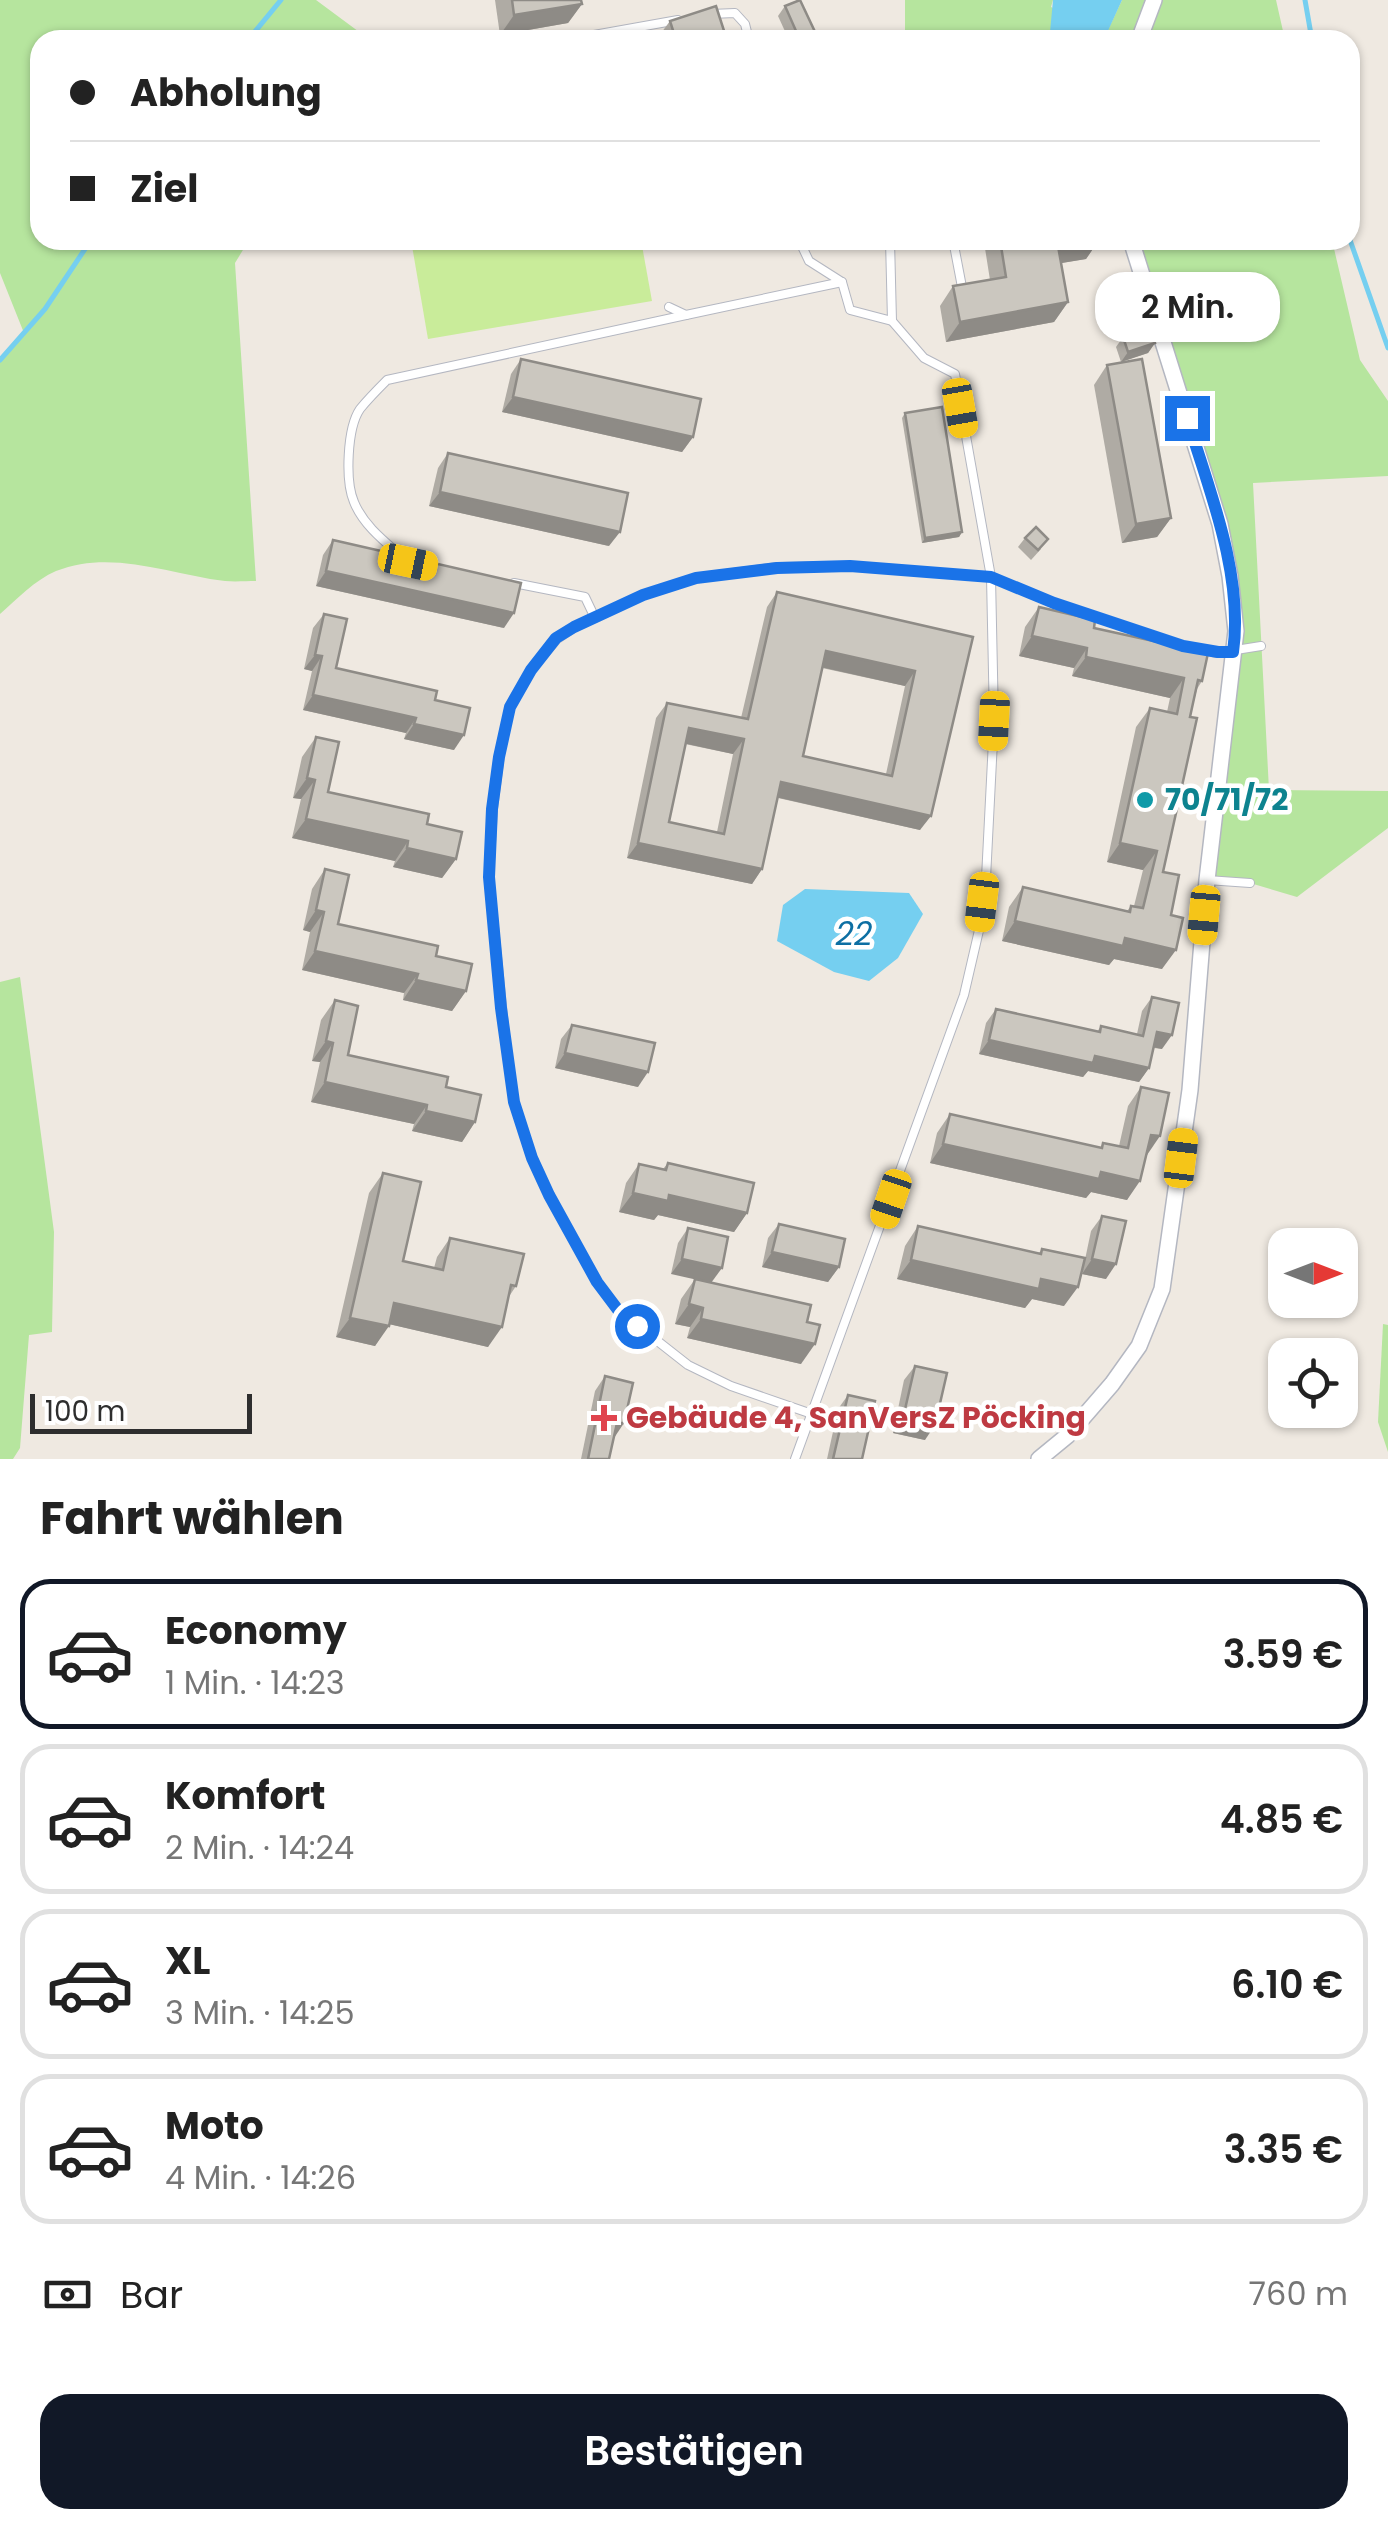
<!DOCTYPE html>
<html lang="de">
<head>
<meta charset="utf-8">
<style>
	:root { --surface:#fff; --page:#f2f2f2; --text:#222; --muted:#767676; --line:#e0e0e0; --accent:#111827 }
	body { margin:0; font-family:Poppins,sans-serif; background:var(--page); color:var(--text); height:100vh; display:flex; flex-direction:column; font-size:38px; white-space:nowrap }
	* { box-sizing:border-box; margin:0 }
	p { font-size:32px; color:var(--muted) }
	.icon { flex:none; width:55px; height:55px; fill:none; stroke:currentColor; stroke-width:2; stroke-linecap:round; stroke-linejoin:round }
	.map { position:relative; height:1459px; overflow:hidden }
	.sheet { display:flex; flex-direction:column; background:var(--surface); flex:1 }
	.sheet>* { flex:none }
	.banner { position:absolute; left:30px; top:30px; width:1330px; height:220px; border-radius:30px; box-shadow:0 2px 8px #0004; display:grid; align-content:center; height:220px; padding:0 40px; background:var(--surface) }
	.needle { width:65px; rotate:90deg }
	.fabs { position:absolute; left:1268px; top:1228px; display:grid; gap:20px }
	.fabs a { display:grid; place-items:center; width:90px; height:90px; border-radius:20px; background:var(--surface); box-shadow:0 2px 8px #0004; font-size:50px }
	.scale { position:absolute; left:30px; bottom:25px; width:222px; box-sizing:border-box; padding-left:10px; border:5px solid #2e2e2e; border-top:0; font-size:28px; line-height:35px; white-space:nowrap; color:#2e2e2e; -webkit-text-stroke:8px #fff; paint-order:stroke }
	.end { position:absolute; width:45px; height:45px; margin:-22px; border:12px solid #1a73e8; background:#fff; box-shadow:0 0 0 5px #fff }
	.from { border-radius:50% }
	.bubble { position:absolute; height:70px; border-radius:30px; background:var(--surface); box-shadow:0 2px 8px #0004; font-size:32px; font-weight:600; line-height:70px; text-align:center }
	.car { position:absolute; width:30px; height:60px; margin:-30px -15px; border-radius:12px; box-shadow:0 0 8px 2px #0007; background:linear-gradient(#f5c518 24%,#345 0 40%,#f5c518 0 76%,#345 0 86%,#f5c518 0) }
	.banner b { display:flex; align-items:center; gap:35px; height:95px; font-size:38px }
	.banner b+b { border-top:2px solid var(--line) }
	.banner i { width:25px; height:25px; background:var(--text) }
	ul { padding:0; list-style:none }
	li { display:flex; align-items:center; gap:30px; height:150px; margin:0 20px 15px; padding:0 20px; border:5px solid var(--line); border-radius:30px }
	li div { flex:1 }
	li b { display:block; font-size:38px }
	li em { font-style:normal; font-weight:600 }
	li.selected { border-color:var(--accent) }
	li>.icon { width:90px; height:90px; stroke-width:1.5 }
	h2 { padding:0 40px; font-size:45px; line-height:120px }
	.pay { display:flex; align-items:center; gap:25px; height:110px; padding:0 40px; font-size:38px }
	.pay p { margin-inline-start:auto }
	.button { display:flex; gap:20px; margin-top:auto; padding:20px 40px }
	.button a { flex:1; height:115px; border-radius:30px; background:var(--accent); color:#fff; font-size:40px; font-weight:600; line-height:115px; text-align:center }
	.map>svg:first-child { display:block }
	.green { fill:#b6e59e }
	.pitch { fill:#c9ec9a }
	.water { fill:#75cff0 }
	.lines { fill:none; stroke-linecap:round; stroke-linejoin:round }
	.stream { stroke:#75cff0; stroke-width:5 }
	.lane-casing { stroke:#b4b7c1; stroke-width:10 }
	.street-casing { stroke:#b4b7c1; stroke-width:18 }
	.lane { stroke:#fff; stroke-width:8 }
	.street { stroke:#fff; stroke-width:15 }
	.wall { fill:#afaba4; fill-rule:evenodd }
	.shaded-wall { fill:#8e8b86 }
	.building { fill:#cbc7bf; stroke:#8e8b86; stroke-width:2.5; fill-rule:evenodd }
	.route { stroke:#1a73e8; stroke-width:12 }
	.culture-dot { fill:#0f9aa8; stroke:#fff; stroke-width:4 }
	.health-dot { fill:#e0444e; stroke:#fff; stroke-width:4 }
	.labels { text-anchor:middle; stroke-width:9; stroke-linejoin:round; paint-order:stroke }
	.culture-label { font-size:30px; font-weight:bold; fill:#0d838f; stroke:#fff; text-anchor:start }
	.health-label { font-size:30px; font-weight:bold; fill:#be3a42; stroke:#fff; text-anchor:start }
	.water-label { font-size:32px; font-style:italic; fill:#0d6fa3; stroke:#fff }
</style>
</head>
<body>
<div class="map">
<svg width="1388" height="1459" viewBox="0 0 1388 1459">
	<rect width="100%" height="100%" fill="#efe9e1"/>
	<g class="green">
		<path d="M0 0H316L370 40H40V240H249L235 263 256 581C246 581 235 582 225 581 169 574 111 549 56 571 35 580 17 599 0 614V360L24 333 0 273Z"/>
		<path d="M905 0H1053L1051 7 1107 32 1122 0H1276L1285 40H905Z"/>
		<path d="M1131 240H1332L1360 360 1388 401V476L1253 483 1269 790 1388 791V828L1297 897 1250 883 1207 880 1236 631 1230 576Z"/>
		<path d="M20 977 54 1232 52 1332 29 1335 20 1448 13 1459H0V982Z"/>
		<path d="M1383 1324 1388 1325V1452L1378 1422Z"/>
	</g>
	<path class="pitch" d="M411 240H641L652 301 428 339Z"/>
	<g class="water">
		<path d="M1053 0H1122L1107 33 1080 39 1050 32Z"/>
		<path d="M805 889 909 893 923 914 898 958 869 981 834 972 777 941 783 905Z"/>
	</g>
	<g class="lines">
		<g class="stream">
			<path d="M1305 0 1312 40"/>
			<path d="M248 40 281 0"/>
			<path d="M1350 240 1388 348"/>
			<path d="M0 360 45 309 91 240"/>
		</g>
		<g class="lane-casing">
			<g id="lane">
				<path d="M711 14 735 13 745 24 749 40"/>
				<path d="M566 40 678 20"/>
				<path d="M799 240 809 261 842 282 850 310 892 321"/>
				<path d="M953 240 962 287"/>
				<path d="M669 307 686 315 842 282"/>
				<path d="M407 561C388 544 364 527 354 502 345 481 347 428 360 409 368 399 378 389 387 380L686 315"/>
				<path d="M514 583 585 597 595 618"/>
				<path d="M1207 880 1250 883"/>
				<path d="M812 1414 731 1386 688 1365 618 1310 597 1282 549 1195 530 1153 514 1102 506 1046 489 877 493 809 501 746 510 707 531 670 557 639 575 627 643 595 696 578 777 567 850 566 991 577 1053 603 1183 646 1217 653 1261 646"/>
				<path d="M795 1459 964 995 980 926 986 878 994 721 991 577 955 374 924 358 892 321 890 240"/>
			</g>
		</g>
		<g class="street-casing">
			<g id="street">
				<path d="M1139 40 1154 0"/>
				<path d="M1039 1459 1067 1436 1112 1384 1139 1346 1162 1289 1190 1090 1207 880 1236 631 1230 576 1220 524 1131 240"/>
			</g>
		</g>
		<use href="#lane" class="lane"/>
		<use href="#street" class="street"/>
	</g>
	<g class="wall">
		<path d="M495 0H581L582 4 568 23 500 35Z"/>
		<path d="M785 6 816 34 812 40H789L778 16Z"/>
		<path d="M670 21 727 40H656Z"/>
		<path d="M985 240H1099L1086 259 1061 263 1068 302 1054 322 946 342 940 306 953 286 990 280 984 242Z"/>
		<path d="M1123 337 1155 343 1148 353 1121 362 1116 347Z"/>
		<path d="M521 359 693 437 682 452 502 412 511 374Z"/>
		<path d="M1107 365 1171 518 1157 537 1122 543 1094 385Z"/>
		<path d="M905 413 962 532 959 537 922 543 902 418Z"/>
		<path d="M448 453 609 546 429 506 438 468Z"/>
		<path d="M1025 538 1041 549 1031 560 1018 547Z"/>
		<path d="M333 540 504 628 316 586 323 555Z"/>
		<path d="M777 592 973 637 920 830 778 798 762 869 752 884 627 858 656 718 667 703 741 718 767 607ZM822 668 905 686 886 774 803 756ZM685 744 733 754 717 832 669 822Z"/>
		<path d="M1039 607 1094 628 1202 681 1197 689 1190 717 1163 872 1171 915 1162 969 1114 959 1109 965 1002 941 1009 907 1023 887 1127 911 1131 906H1134L1143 870 1107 862 1136 727 1150 708 1167 712 1170 698 1072 676 1074 668 1019 656 1025 627Z"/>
		<path d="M324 614 336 668 435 700 454 750 404 739 406 733 303 710 312 671 304 669 313 628Z"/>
		<path d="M316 737 328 792 427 824 456 859 442 878 393 867 395 861 292 838 301 799 293 798 302 757Z"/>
		<path d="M325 869 338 924 436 956 466 991 452 1011 403 1000 404 993 302 970 310 932 303 930 312 889Z"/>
		<path d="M1152 997 1162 1049 1154 1048 1149 1068 1139 1082 1088 1071 1083 1077 979 1054 986 1023 996 1009 1097 1032 1101 1026 1137 1034 1142 1011Z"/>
		<path d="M335 1000 348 1055 446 1087 475 1122 462 1142 412 1131 414 1124 311 1102 320 1062 312 1061 321 1020Z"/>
		<path d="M572 1025 638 1087 555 1068 561 1039Z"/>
		<path d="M1141 1087 1147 1155 1127 1200 1091 1192 1086 1198 930 1163 937 1133 950 1114 1100 1148 1103 1143 1119 1146 1128 1106Z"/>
		<path d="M668 1163 747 1213 734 1232 658 1215 654 1220 619 1212 626 1183 639 1164 663 1169Z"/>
		<path d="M383 1173 403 1261 434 1268 437 1257 450 1238 516 1286 508 1298 488 1347 389 1324 375 1346 336 1337 369 1193Z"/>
		<path d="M1102 1216 1106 1279 1082 1274 1091 1231Z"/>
		<path d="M779 1224 839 1267 828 1282 762 1267 768 1238Z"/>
		<path d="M918 1226 1039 1253 1042 1249 1064 1306 1032 1299 1025 1308 897 1279 905 1246Z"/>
		<path d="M688 1228 722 1268 671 1274 678 1243Z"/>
		<path d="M695 1279 807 1322 801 1364 687 1338 690 1327 675 1324 681 1299Z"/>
		<path d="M915 1366 925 1440 893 1433 904 1380Z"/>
		<path d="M605 1376 614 1438 609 1459H581L595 1391Z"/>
		<path d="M848 1395 862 1459H827L838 1409Z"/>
	</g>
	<g class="shaded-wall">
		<path d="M582 4 568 23 500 35 514 15Z"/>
		<path d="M1099 240 1086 259 1044 266 1058 246Z"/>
		<path d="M1068 302 1054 322 946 342 960 322Z"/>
		<path d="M1155 343 1148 353 1121 362 1128 352Z"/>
		<path d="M513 397 693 437 682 452 502 412Z"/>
		<path d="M440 492 620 532 609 546 429 506Z"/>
		<path d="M1171 518 1157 537 1122 543 1136 524Z"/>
		<path d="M962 532 959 537 922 543 925 538Z"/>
		<path d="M326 571 514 613 504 628 316 586Z"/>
		<path d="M1032 636 1087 648 1074 668 1019 656Z"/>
		<path d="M826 651 915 671 905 686 816 666Z"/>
		<path d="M315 655 322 656 312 671 304 669Z"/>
		<path d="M1086 657 1184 678 1170 698 1072 676Z"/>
		<path d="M313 695 416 718 406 733 303 710Z"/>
		<path d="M414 724 464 735 454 750 404 739Z"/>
		<path d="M689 728 744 739 733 754 678 742Z"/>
		<path d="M307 778 315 780 301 799 293 798Z"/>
		<path d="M781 782 931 816 920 830 771 796Z"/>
		<path d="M306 819 408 841 395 861 292 838Z"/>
		<path d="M638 843 762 869 752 884 627 858Z"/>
		<path d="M1120 843 1157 851 1143 870 1107 862Z"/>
		<path d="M407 848 456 859 442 878 393 867Z"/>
		<path d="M316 910 324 912 310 932 303 930Z"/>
		<path d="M1015 921 1125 938 1176 950 1162 969 1114 959 1109 965 1002 941Z"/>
		<path d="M315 951 418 974 404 993 302 970Z"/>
		<path d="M416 980 466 991 452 1011 403 1000Z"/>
		<path d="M1157 1032 1172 1035 1162 1049 1147 1046Z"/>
		<path d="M989 1040 1095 1056 1149 1068 1139 1082 1088 1071 1083 1077 979 1054Z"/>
		<path d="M326 1041 333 1043 320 1062 312 1061Z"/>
		<path d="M565 1053 648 1072 638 1087 555 1068Z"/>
		<path d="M325 1082 427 1105 414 1124 311 1102Z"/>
		<path d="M426 1111 475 1122 462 1142 412 1131Z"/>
		<path d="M1151 1135 1160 1136 1147 1155 1137 1153Z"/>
		<path d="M943 1144 1101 1172 1140 1181 1127 1200 1091 1192 1086 1198 930 1163Z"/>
		<path d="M633 1193 669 1195 747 1213 734 1232 658 1215 654 1220 619 1212Z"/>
		<path d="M772 1252 839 1267 828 1282 762 1267Z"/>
		<path d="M682 1259 722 1268 711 1283 671 1274Z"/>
		<path d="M1092 1259 1116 1264 1106 1279 1082 1274Z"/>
		<path d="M911 1260 1041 1279 1078 1287 1064 1306 1032 1299 1025 1308 897 1279Z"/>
		<path d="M394 1303 502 1327 488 1347 380 1322Z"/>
		<path d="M689 1304 703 1308 690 1327 675 1324Z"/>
		<path d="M350 1318 389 1326 375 1346 336 1337Z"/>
		<path d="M701 1319 815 1344 801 1364 687 1338Z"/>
		<path d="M903 1418 935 1425 925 1440 893 1433Z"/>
		<path d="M617 1423H624L614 1438Z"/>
	</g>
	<g class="building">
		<path d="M512 0H581L582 4 514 15Z"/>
		<path d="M800 0 816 34 803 40H800L785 6Z"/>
		<path d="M716 6 727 40H676L670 21Z"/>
		<path d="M1000 240H1096L1058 246 1068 302 960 322 953 286 1006 277Z"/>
		<path d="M1150 328 1155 343 1128 352 1123 337Z"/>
		<path d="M521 359 701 399 693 437 513 397Z"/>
		<path d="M1142 359 1171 518 1136 524 1107 365Z"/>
		<path d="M942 407 962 532 925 538 905 413Z"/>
		<path d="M448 453 628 493 620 532 440 492Z"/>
		<path d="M1036 527 1048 539 1038 550 1025 538Z"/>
		<path d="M333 540 521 583 514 613 326 571Z"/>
		<path d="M777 592 973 637 931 816 781 782 762 869 638 843 667 703 748 719ZM826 651 915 671 892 776 803 756ZM689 728 744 739 724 834 669 822Z"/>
		<path d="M1039 607 1095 620 1094 628 1208 653 1202 681 1198 680 1190 717 1197 718 1163 872 1179 875 1171 915 1183 918 1176 950 1125 938 1123 946 1015 921 1023 887 1130 912 1131 906 1143 908 1157 851 1120 843 1150 708 1177 714 1184 678 1086 657 1087 648 1032 636Z"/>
		<path d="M324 614 347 619 336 668 437 691 435 700 470 708 464 735 414 724 416 718 313 695 322 656 315 655Z"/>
		<path d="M316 737 339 742 328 792 429 814 427 824 462 832 456 859 407 848 408 841 306 819 315 780 307 778Z"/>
		<path d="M325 869 349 875 338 924 438 946 436 956 472 964 466 991 416 980 418 974 315 951 324 912 316 910Z"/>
		<path d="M1152 997 1179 1003 1172 1035 1157 1032 1149 1068 1095 1056 1093 1063 989 1040 996 1009 1100 1032 1101 1026 1143 1036Z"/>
		<path d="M335 1000 358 1006 348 1055 448 1077 446 1087 481 1095 475 1122 426 1111 427 1105 325 1082 333 1043 326 1041Z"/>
		<path d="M572 1025 655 1043 648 1072 565 1053Z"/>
		<path d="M1141 1087 1169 1093 1160 1136 1151 1135 1140 1181 1101 1172 1099 1179 943 1144 950 1114 1102 1148 1103 1143 1128 1148Z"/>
		<path d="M668 1163 754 1183 747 1213 669 1195 668 1201 633 1193 639 1164 666 1170Z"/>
		<path d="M383 1173 421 1182 403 1261 443 1270 450 1238 524 1254 516 1286 511 1285 502 1327 394 1303 389 1326 350 1318Z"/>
		<path d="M1102 1216 1126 1221 1116 1264 1092 1259Z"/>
		<path d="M779 1224 845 1239 839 1267 772 1252Z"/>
		<path d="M918 1226 1041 1254 1042 1249 1085 1258 1078 1287 1041 1279 1039 1289 911 1260Z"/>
		<path d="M688 1228 728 1237 722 1268 682 1259Z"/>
		<path d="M695 1279 811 1305 807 1322 820 1325 815 1344 701 1319 703 1308 689 1304Z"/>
		<path d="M915 1366 947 1373 935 1425 903 1418Z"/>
		<path d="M605 1376 633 1383 624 1423H617L609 1459H588Z"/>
		<path d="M848 1395 875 1401 862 1459H833Z"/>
	</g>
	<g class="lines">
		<path class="route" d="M637 1326 618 1310 597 1282 549 1195 532 1158 514 1102 501 1008 489 877 492 809 499 757 510 707 531 670 556 638 574 627 643 595 696 578 777 568 850 566 991 577 1054 603 1183 646 1218 652H1233C1244 576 1209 489 1187 418"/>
	</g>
	<circle class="culture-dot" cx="1145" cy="800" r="10"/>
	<path class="health-dot" d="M599 1403h10v10h10v10h-10v10h-10v-10h-10v-10h10z"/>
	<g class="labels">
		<g class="culture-label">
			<text x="1165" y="810">70/71/72</text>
		</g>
		<g class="health-label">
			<text x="626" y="1428">Gebäude 4, SanVersZ Pöcking</text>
		</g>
		<g class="water-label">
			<text x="854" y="945">22</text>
		</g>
	</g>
</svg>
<div class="fabs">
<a><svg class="needle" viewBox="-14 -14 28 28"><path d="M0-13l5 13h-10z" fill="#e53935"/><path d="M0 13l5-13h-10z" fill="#767676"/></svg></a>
<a><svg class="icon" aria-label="locate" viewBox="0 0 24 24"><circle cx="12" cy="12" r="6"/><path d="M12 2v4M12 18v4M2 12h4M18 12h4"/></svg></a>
</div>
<div class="scale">100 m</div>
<i class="end from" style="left:637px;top:1326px"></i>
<i class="end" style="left:1187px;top:418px"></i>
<div class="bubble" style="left:1095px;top:272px;width:185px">2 Min.</div>
<i class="car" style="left:960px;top:408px;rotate:170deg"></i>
<i class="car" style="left:408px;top:562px;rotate:102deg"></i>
<i class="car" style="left:994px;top:721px;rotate:183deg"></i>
<i class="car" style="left:982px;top:902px;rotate:187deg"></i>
<i class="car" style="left:1204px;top:915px;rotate:185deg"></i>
<i class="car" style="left:1181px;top:1158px;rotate:7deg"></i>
<i class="car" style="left:891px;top:1199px;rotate:199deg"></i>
<div class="banner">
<b><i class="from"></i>Abholung</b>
<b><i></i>Ziel</b>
</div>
</div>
<section class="sheet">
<h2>Fahrt wählen</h2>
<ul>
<li class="selected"><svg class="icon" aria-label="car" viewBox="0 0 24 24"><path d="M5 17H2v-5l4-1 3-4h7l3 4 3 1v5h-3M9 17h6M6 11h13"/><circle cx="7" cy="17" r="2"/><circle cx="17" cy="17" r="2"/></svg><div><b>Economy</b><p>1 Min. · 14:23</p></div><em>3.59 €</em></li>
<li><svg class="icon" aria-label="car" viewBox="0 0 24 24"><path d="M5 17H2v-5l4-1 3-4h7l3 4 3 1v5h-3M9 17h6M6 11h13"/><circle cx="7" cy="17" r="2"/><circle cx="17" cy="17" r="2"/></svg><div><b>Komfort</b><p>2 Min. · 14:24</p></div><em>4.85 €</em></li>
<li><svg class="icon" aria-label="car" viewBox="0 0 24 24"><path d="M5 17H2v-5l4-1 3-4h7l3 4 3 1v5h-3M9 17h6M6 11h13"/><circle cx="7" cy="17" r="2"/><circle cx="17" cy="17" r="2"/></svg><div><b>XL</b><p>3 Min. · 14:25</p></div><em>6.10 €</em></li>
<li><svg class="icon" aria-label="car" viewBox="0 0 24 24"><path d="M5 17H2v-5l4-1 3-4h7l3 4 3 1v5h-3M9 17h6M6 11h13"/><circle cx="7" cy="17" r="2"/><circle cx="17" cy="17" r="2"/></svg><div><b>Moto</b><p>4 Min. · 14:26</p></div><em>3.35 €</em></li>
</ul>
<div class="pay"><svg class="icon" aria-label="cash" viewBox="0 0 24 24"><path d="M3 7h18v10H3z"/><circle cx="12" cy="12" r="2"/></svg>Bar<p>760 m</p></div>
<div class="button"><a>Bestätigen</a></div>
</section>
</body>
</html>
